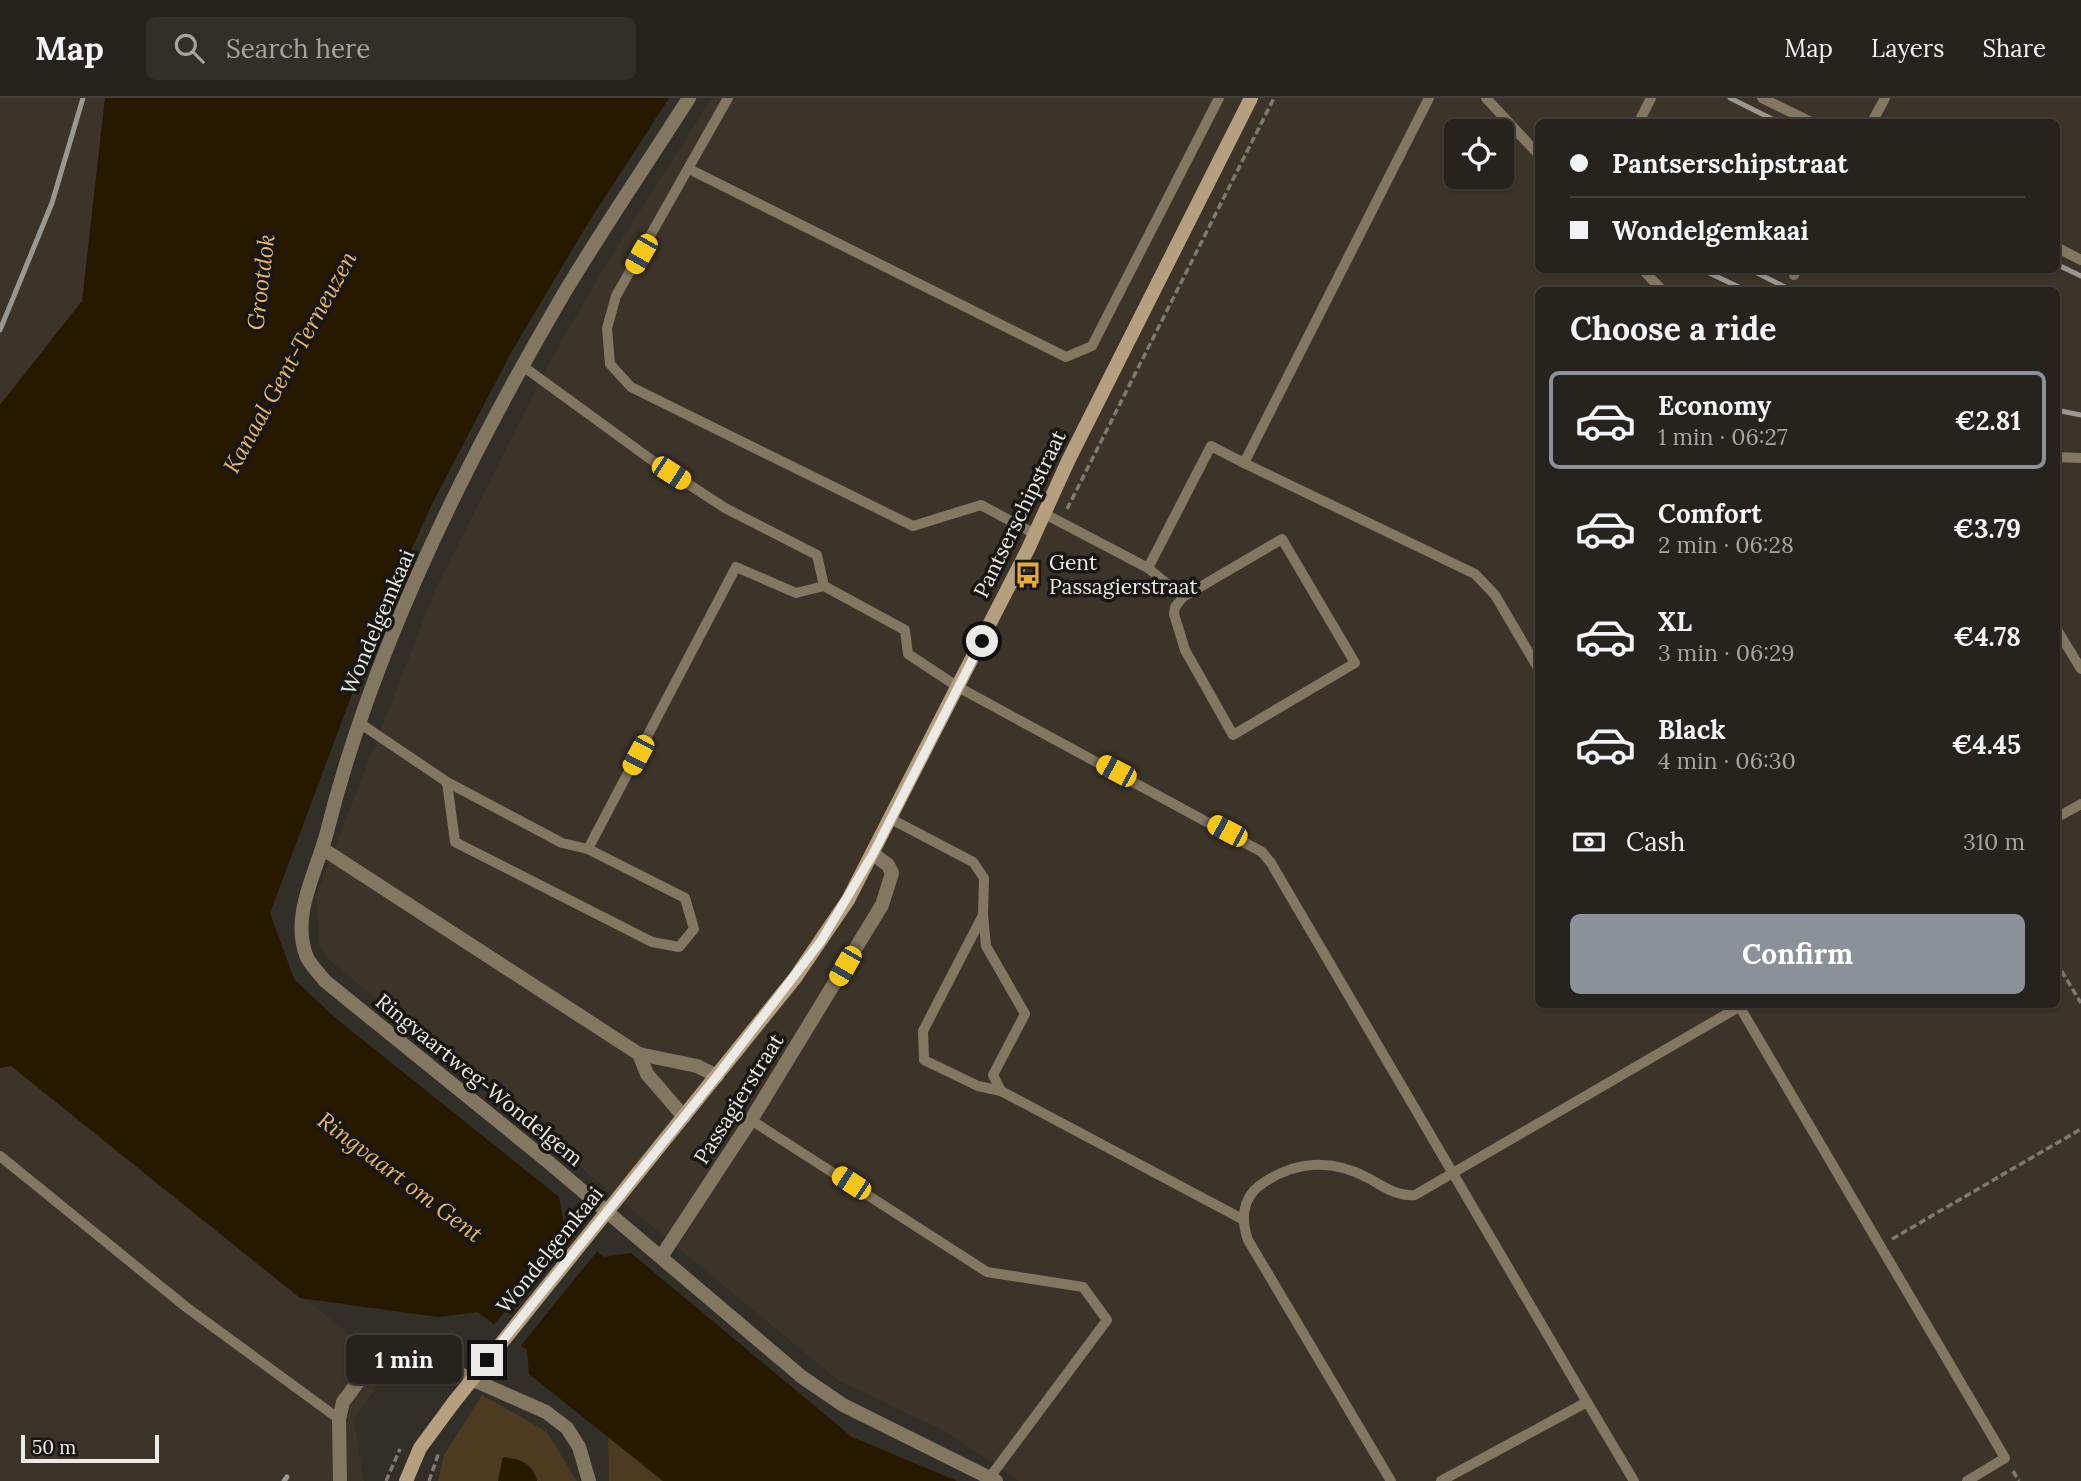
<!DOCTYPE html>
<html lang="en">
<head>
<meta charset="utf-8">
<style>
	:root { --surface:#26221e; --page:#322f2b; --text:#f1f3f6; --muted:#a4a4a4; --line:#423f3c; --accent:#8c9099 }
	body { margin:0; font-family:Lora,serif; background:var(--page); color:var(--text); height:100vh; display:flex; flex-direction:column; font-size:26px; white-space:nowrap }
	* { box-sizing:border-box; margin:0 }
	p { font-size:23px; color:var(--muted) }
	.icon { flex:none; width:38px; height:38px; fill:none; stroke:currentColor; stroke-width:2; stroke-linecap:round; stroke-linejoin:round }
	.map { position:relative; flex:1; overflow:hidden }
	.details { position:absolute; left:1535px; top:189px; width:525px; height:721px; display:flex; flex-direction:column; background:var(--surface); border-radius:10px; box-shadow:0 2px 5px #0004,0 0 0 2px var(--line) }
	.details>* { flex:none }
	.top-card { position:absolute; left:1535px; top:21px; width:525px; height:154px; border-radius:10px; box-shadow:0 2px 5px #0004,0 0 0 2px var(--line); display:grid; align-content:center; height:154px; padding:0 35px; background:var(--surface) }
	.controls { position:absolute; left:1444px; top:21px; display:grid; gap:14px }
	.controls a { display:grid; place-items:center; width:70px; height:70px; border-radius:10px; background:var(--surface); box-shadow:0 2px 5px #0004,0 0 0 2px var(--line); font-size:35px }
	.scale { position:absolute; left:21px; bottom:18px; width:138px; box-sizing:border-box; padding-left:7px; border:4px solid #eceae6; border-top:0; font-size:19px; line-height:24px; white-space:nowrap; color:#eceae6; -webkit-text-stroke:5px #191714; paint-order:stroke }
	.end { position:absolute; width:32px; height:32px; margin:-16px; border:9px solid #eceae6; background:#111; box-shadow:0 0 0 4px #111 }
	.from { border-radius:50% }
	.bubble { position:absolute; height:49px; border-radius:10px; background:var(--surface); box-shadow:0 2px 5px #0004,0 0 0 2px var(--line); font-size:23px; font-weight:700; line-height:49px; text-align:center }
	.car { position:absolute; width:21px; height:42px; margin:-21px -10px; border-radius:9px; box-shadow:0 0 5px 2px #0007; background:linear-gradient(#f5c518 24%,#345 0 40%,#f5c518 0 76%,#345 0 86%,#f5c518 0) }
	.top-card b { display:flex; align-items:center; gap:24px; height:66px; font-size:26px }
	.top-card b+b { border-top:2px solid var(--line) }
	.top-card i { width:18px; height:18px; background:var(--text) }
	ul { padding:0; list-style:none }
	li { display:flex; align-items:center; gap:21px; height:98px; margin:0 14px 10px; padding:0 21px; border:4px solid transparent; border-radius:10px }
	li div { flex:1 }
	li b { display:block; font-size:26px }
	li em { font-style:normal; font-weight:700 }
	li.selected { border-color:var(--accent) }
	li>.icon { width:63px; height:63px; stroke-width:1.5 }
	h2 { padding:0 35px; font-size:32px; line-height:84px }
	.pay { display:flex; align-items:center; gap:18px; height:77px; padding:0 35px; font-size:26px }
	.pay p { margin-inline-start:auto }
	.button { display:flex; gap:14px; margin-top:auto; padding:14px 35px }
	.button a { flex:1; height:80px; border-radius:10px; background:var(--accent); color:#fff; font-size:28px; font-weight:700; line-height:80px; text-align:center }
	header { display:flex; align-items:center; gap:42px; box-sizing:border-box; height:98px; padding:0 35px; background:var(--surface); border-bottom:2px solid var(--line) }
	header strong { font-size:33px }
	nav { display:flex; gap:38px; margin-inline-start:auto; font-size:24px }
	.search { width:490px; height:63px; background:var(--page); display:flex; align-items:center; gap:18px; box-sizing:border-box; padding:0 24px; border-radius:10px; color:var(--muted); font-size:26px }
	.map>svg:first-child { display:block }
	.built { fill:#3c3428; fill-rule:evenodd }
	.green { fill:#4c3b20 }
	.water { fill:#271800 }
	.pier { fill:#322e28 }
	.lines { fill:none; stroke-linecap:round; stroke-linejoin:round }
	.path { stroke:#7d7974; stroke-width:3.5; stroke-dasharray:7 3.5; stroke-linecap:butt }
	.lane { stroke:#847762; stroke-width:10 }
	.street { stroke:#847762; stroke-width:14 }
	.secondary { stroke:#b59f7e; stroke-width:14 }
	.rail { stroke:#999792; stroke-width:5 }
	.secondary-bridge { stroke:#b59f7e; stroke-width:14 }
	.route { stroke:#eceae6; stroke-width:9 }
	.labels { text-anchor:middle; stroke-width:7; stroke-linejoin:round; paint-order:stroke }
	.street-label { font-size:21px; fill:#eceae6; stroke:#191714 }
	.poi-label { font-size:21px; fill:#eceae6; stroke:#191714; text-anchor:start }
	.water-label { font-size:23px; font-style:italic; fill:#e7b96f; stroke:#191714 }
</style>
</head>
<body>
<header>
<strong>Map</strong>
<div class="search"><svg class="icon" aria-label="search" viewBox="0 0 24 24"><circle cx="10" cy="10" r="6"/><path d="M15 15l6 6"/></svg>Search here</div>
<nav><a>Map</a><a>Layers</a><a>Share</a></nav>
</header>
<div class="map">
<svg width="2081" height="1383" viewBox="0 0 2081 1383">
	<rect width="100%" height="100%" fill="#322e28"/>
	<g class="built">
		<path d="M0 0H105L82 203 0 307Z"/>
		<path d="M712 0H2081V1383H1019L947 1334 839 1283 326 859 319 845 316 798 436 490 553 258 605 168ZM1538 24H2056V172H1538ZM1456 33H1502V79H1456ZM1538 192H2056V906H1538Z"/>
		<path d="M11 968 391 1269 354 1321 364 1383H0V970Z"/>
	</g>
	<g class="green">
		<path d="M482 1297 546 1333 577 1383H438L444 1357Z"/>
		<path d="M608 1339 663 1383H609Z"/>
	</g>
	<g class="water">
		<path d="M105 0H669L585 130 512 253 431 408 379 524 270 815 294 881 334 919 559 1099 564 1127 604 1159 631 1155 852 1339 957 1383H663L529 1276 527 1252 478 1214 438 1219 300 1200 11 968 0 970V307L82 203Z"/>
		<path d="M503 1359C520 1361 533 1365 537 1383H498Z"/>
	</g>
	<path class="pier" d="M573 1130 599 1151 519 1250 492 1229Z"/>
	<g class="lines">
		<g class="path">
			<path d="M1067 411 1274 0"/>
			<path d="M2056 864 2081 905"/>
			<path d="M1892 1141 2081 1031"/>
			<path d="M2013 1373 2019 1383"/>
			<path d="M386 1383 400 1351"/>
			<path d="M429 1383 439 1354"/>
		</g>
		<g class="lane">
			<path d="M728 0 616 198 607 230 610 266 631 289 913 428 981 407 1035 436"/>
			<path d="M1429 0 1244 365 1475 476 1495 497 1538 570"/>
			<path d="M1486 0 1538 56"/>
			<path d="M1762 0 1811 24"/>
			<path d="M1639 24 1651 0"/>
			<path d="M1872 24 1885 0"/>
			<path d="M689 71 1066 259 1092 248 1219 0"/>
			<path d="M2056 149 2081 162"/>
			<path d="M1643 172 1662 192"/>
			<path d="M1794 177 1797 172"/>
			<path d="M524 269 653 363 725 410 817 457 824 488"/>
			<path d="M2056 359 2081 360"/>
			<path d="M1045 416 1148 470"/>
			<path d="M1183 499 1282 441 1355 565 1233 637 1185 552 1174 516 1175 509 1183 499 1148 470 1211 348 1244 365"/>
			<path d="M2056 530 2081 571"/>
			<path d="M358 624 447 684 562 745 588 751 736 469 796 495 824 488 905 532 908 556 958 589 1262 754 1271 765 1587 1304"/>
			<path d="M447 684 455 744 652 844 679 849 694 831 685 800 588 751"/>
			<path d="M2056 720 2081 706"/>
			<path d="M891 721 973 764 984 780 983 817 923 933 924 962 978 988 1001 993 1244 1122"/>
			<path d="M983 817 986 848 1025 916 993 977 1001 993"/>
			<path d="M1738 906 2005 1360 1967 1383"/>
			<path d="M751 1022 987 1174 1083 1189 1107 1222 990 1379"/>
			<path d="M0 1058 186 1209 339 1321"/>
			<path d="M1391 1383 1248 1142C1241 1123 1242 1101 1259 1088 1294 1062 1333 1060 1370 1081 1384 1089 1398 1099 1415 1097L1744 906"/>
			<path d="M1441 1383 1587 1304 1634 1383"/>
		</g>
		<g class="street">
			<path d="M689 0C647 66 603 130 563 197 468 359 372 552 327 734 317 773 291 816 306 857 309 866 319 875 325 883L546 1062 802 1279 843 1307 996 1383"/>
			<path d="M323 751 639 956 697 968 717 978"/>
			<path d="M639 956 647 976 684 1019"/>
			<path d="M661 1159 751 1022 882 807 892 775 888 767 873 756"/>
			<path d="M340 1383 339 1321 343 1304 373 1264 401 1255 424 1260 546 1314 567 1330 579 1349 589 1383"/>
		</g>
		<g class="secondary">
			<path d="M638 1075 795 880 848 802 1028 451 1069 361 1251 0"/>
			<path d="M406 1383 420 1350 454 1304"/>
		</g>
		<g class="rail">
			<path d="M1730 0 1778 24"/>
			<path d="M2056 166 2081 178"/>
			<path d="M1703 172 1745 192"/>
			<path d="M1753 173 1791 192"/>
			<path d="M0 232 52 105 83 0"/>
			<path d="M2056 312 2081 317"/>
			<path d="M284 1383 287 1379"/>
		</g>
		<path class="secondary-bridge" d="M454 1304 638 1075"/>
	</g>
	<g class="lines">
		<path class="route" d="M487 1262 717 978 821 843 873 756 982 543"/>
	</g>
	<defs>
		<g id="bus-bare" transform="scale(2.1)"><path d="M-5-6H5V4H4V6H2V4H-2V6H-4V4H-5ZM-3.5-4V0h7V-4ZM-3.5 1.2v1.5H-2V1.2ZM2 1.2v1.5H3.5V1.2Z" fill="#e9ab38" stroke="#191714" stroke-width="2.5" paint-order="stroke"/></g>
	</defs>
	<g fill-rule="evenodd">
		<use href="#bus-bare" x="1028" y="477"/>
	</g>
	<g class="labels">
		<g class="street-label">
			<text transform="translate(1020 416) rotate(-64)" y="7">Pantserschipstraat</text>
			<text transform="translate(378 524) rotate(-67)" y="7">Wondelgemkaai</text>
			<text transform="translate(479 982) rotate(39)" y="7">Ringvaartweg-Wondelgem</text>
			<text transform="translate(739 1001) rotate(-58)" y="7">Passagierstraat</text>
			<text transform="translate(550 1152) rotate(-51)" y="7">Wondelgemkaai</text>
		</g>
		<g class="poi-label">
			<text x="1049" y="472">Gent<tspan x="1049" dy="24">Passagierstraat</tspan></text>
		</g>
		<g class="water-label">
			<text transform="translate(261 184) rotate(-83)" y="8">Grootdok</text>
			<text transform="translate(290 264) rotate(-61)" y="8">Kanaal Gent-Terneuzen</text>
			<text transform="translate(400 1079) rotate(37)" y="8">Ringvaart om Gent</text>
		</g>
	</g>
</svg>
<div class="controls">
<a><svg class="icon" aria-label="locate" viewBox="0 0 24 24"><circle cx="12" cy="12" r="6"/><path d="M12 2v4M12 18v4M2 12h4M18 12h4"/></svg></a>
</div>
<div class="scale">50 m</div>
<i class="end from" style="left:982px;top:543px"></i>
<i class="end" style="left:487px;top:1262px"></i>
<div class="bubble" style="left:346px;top:1237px;width:116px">1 min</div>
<i class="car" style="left:641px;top:156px;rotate:210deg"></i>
<i class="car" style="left:671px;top:375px;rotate:123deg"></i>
<i class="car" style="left:638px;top:657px;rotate:208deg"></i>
<i class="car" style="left:1116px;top:673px;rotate:298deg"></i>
<i class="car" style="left:1227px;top:733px;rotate:298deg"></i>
<i class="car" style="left:845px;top:868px;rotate:210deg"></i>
<i class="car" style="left:851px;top:1085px;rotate:303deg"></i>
<div class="top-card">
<b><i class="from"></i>Pantserschipstraat</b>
<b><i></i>Wondelgemkaai</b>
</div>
<section class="details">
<h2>Choose a ride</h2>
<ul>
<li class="selected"><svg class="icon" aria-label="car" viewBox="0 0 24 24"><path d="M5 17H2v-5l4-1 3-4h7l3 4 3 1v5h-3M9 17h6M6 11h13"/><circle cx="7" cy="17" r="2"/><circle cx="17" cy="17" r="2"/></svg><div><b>Economy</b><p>1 min · 06:27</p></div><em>€2.81</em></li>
<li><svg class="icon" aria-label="car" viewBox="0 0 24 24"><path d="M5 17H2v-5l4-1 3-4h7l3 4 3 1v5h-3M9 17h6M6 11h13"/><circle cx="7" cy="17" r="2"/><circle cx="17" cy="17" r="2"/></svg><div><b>Comfort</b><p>2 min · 06:28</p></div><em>€3.79</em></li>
<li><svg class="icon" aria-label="car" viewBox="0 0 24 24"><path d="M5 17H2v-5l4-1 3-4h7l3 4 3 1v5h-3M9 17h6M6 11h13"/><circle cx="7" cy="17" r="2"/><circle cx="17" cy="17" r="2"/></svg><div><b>XL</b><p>3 min · 06:29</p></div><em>€4.78</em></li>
<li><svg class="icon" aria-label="car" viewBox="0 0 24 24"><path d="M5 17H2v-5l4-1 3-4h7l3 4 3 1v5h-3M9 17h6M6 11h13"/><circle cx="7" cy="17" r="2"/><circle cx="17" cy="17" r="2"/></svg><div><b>Black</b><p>4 min · 06:30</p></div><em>€4.45</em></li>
</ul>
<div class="pay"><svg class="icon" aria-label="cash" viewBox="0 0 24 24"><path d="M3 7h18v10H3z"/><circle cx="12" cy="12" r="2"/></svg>Cash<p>310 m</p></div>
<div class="button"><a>Confirm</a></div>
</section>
</div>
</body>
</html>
